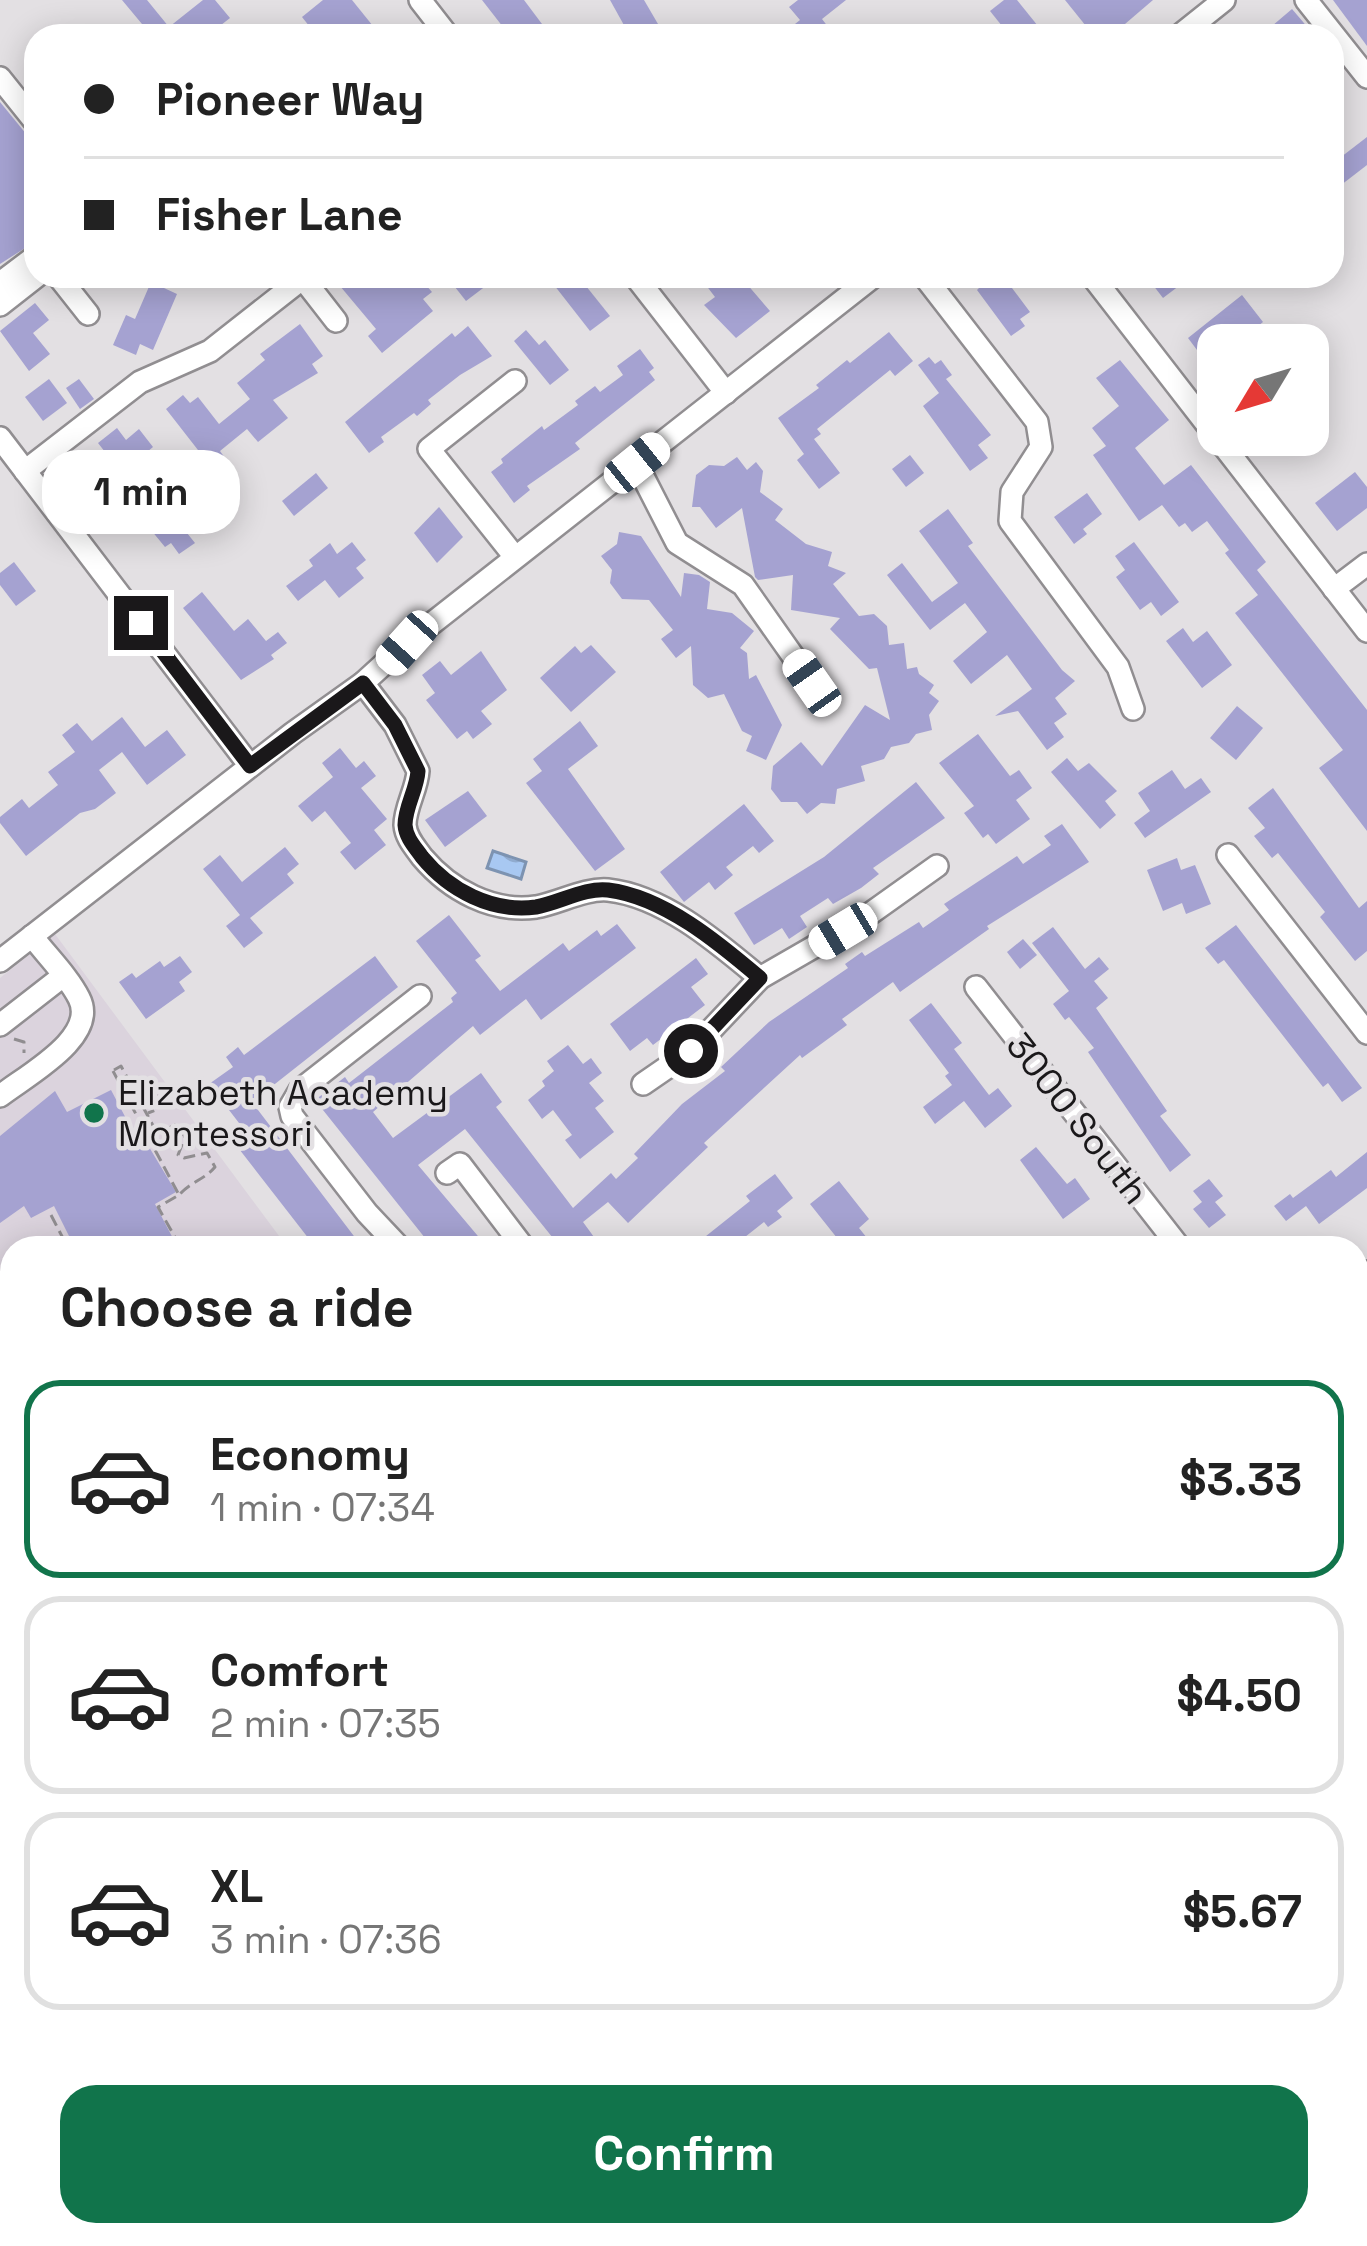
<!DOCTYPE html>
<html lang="en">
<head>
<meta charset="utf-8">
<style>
	:root { --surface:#fff; --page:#f2f2f2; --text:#222; --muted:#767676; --line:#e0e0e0; --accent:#11744b }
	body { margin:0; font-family:"Space Grotesk",sans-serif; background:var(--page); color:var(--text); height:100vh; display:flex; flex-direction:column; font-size:45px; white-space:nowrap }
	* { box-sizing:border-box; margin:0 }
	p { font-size:39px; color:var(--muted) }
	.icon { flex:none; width:66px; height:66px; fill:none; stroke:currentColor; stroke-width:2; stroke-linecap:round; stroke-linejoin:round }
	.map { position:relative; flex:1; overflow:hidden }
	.sheet { position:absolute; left:0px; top:1236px; width:1368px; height:1011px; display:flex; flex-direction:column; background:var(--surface); border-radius:36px 36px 0 0; box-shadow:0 6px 30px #0003 }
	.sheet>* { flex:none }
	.guide { position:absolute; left:24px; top:24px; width:1320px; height:264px; border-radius:36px; box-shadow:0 6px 30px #0003; display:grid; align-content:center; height:264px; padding:0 60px; background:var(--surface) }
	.needle { width:78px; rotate:232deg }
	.buttons { position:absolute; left:1197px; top:324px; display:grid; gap:24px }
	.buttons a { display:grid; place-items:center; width:132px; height:132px; border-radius:24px; background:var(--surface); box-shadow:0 6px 30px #0003; font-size:60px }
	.end { position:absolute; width:54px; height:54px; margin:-27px; border:15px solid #1a181a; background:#fff; box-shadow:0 0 0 6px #fff }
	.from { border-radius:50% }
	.bubble { position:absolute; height:84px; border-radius:36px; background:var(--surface); box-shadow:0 6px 30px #0003; font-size:39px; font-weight:700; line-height:84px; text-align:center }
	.car { position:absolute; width:36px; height:72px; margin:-36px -18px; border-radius:15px; box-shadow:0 0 9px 3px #0007; background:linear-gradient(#fff 24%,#345 0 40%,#fff 0 76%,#345 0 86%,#fff 0) }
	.guide b { display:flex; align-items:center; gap:42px; height:114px; font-size:45px }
	.guide b+b { border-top:3px solid var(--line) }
	.guide i { width:30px; height:30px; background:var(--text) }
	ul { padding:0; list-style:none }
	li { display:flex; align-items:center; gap:36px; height:198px; margin:0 24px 18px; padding:0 36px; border:6px solid var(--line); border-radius:36px }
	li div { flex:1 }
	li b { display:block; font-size:45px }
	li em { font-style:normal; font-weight:700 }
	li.current { border-color:var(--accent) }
	li>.icon { width:108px; height:108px; stroke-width:1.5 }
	h2 { padding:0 60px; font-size:54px; line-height:144px }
	.button { display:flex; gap:24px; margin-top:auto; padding:24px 60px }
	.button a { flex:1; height:138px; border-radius:36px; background:var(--accent); color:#fff; font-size:48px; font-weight:700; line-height:138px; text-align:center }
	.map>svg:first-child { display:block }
	.built { fill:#dbd3dd }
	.water { fill:url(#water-waves); stroke:#7d93b1; stroke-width:3 }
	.building { fill:#a5a2d1 }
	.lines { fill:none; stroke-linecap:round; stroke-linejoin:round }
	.minor-casing { stroke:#918e91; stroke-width:26 }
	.path { stroke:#908d90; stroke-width:3; stroke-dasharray:12 6; stroke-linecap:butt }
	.minor { stroke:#fff; stroke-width:21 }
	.route { stroke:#1a181a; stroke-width:15 }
	.poi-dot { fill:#11744b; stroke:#e3e0e3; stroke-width:4.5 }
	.labels { text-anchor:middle; stroke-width:9; stroke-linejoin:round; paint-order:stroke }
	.poi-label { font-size:36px; fill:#1a181a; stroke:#e3e0e3; text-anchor:start }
	.street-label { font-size:36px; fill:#1a181a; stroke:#e3e0e3 }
</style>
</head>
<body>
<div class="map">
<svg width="1367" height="2246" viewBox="0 0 1367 2246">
	<defs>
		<pattern id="water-waves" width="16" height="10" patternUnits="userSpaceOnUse" patternTransform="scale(3)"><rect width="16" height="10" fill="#a8c8f2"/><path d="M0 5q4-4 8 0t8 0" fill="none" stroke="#90abcf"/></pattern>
	</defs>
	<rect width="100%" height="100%" fill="#e3e0e3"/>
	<path class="built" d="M55 934 288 1248H12V1367L0 1352V978Z"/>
	<path class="water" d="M493 851 526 862 521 879 487 868Z"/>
	<g class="building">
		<path d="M122 0H147L169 27 203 0H215L230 18 207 36H152Z"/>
		<path d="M323 0H352L381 36H317L302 17Z"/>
		<path d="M482 0H524L551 36H490L503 27Z"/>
		<path d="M610 0H644L665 36H630Z"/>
		<path d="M798 0H846L822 19 835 36H780L800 20 789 7Z"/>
		<path d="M1004 0H1017L1046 36H1010L990 11Z"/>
		<path d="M1065 0H1153L1111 36H1094Z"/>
		<path d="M1333 0H1367V46Z"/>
		<path d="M1292 9 1315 36H1280L1272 26Z"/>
		<path d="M0 102 36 146V241L0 264Z"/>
		<path d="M1367 137V165L1332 192V164Z"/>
		<path d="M353 276H418L432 292 423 299 433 311 382 353 368 336 376 329 340 286Z"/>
		<path d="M459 276H499L466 301 451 282Z"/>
		<path d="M547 276H578L610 316 590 331Z"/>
		<path d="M699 276H740L770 311 736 338 704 305 715 297Z"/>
		<path d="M973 276H1003L1030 312 1020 319 1025 326 1011 336 977 290 981 286Z"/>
		<path d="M1146 276H1192L1163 298Z"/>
		<path d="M151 282 177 294 153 350 140 344 136 355 113 345 126 315 135 319Z"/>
		<path d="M1242 295 1263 322 1234 345H1218L1203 358 1188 338Z"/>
		<path d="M35 303 49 320 33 333 50 354 29 371 0 331Z"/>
		<path d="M300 324 323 356 312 364 318 373 273 400 288 418 258 442 247 429 220 451 225 458 212 468 166 409 183 395 190 403 198 397 219 424 250 399 237 383 265 360 260 354Z"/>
		<path d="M468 326 492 356 460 375 428 400 431 404 417 416 414 413 381 437 384 442 369 453 345 422 452 333 455 337Z"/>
		<path d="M526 330 539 345 545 340 569 370 550 385 514 341Z"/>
		<path d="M889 332 913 361 895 376 890 370 817 429 821 434 814 439 840 473 819 489 797 460 804 454 778 418 819 388 816 385 847 360 850 363Z"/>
		<path d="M640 349 654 368 649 372 655 380 575 443 580 449 527 486 530 490 514 503 491 472 503 463 501 459 542 426 544 430 578 405 575 401 595 386 600 392 623 375 617 366Z"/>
		<path d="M929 357 935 364 941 360 952 375 946 379 991 435 978 445 988 458 970 471 923 406 939 393 918 365Z"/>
		<path d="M1120 360 1169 420 1135 448 1164 485 1191 465 1266 562 1257 570 1367 710V831L1319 768 1343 750 1235 613 1258 595 1225 553 1229 550 1207 521 1192 532 1185 523 1179 527 1162 505 1139 521 1093 455 1106 446 1092 428 1119 406 1096 378Z"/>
		<path d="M49 379 67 403 43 421 25 397Z"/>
		<path d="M79 379 94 399 80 409 66 388Z"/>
		<path d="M117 428 126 440 139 429 153 447 141 457 164 485 156 492 177 520 192 509 202 522 187 533 195 543 179 554 171 543 165 547 105 474 97 481 86 467 105 452 98 443Z"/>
		<path d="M910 455 924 473 906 487 892 469Z"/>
		<path d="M737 457 747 470 756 462 763 471 760 492 783 509 775 520 806 544 832 552 828 566 846 573 833 584 859 616 874 614 887 626 889 645 904 643 907 669 917 667 919 674 934 685 929 693 939 701 929 715 932 730 916 734 909 743 891 747 884 759 861 766 865 781 837 789 835 804 821 803 807 814 797 802H781L771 789 773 766 801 742 822 766 865 705 890 720 877 668 869 669 830 629 840 618 791 610 793 575 758 580 755 577 742 508 716 528 700 507H692L696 475 709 465 724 466Z"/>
		<path d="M1355 472 1367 487V508L1337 531 1315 503Z"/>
		<path d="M316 473 328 488 294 516 282 501Z"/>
		<path d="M1087 493 1102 514 1083 529 1087 534 1074 544 1054 517Z"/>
		<path d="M439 507 463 537 437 563 414 533Z"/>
		<path d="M948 509 973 543 968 546 1062 670 1075 681 1055 698 1067 714 1054 723 1064 737 1047 750 1018 711 995 716 1032 689 1007 655 971 684 953 661 987 632 965 603 930 630 887 575 902 563 932 602 958 583 919 531Z"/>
		<path d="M619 532 641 536 681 597 684 573 699 575 710 582 707 609 732 613 754 631 740 648 747 653 749 679 756 675 782 725 766 760 746 751 752 736 742 731 724 694 708 698 693 685 691 646 676 658 661 639 673 630 649 600 622 599 610 583 612 570 601 556 617 544Z"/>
		<path d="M352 542 366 560 356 568 364 578 339 598 325 580 298 601 286 586 313 566 309 560 330 543 337 554Z"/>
		<path d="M1134 542 1179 602 1161 616 1151 602 1140 610 1116 577 1125 570 1115 556Z"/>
		<path d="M14 562 36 591 16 606 0 585V573Z"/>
		<path d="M202 592 234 631 248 619 266 641 278 632 287 643 271 655 274 659 241 680 183 608Z"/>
		<path d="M1183 628 1193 642 1207 631 1232 665 1202 688 1166 641Z"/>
		<path d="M591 645 616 672 571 712 540 678 575 646 581 653Z"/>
		<path d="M481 651 507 690 481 711 492 724 473 739 467 731 457 739 426 700 435 693 422 675 440 661 451 675Z"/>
		<path d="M1237 706 1263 728 1236 760 1210 738Z"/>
		<path d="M122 717 145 747 167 730 186 755 147 785 122 752 99 770 116 793 95 809 80 813 26 856 0 823V817L22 799 29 808 58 785 48 772 75 752 62 735 77 723 92 741Z"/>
		<path d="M580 721 598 746 568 769 625 849 595 871 526 783 542 771 533 759Z"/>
		<path d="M978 734 1010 776 1019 770 1032 788 1016 800 1030 819 996 844 988 834 983 838 964 813 974 806 939 763Z"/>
		<path d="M340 748 356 768 364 761 376 776 361 788 387 819 374 830 386 845 355 870 340 852 351 843 325 811 312 822 298 806 333 777 322 763Z"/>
		<path d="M1067 758 1078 771 1089 763 1117 791 1105 801 1116 815 1100 829 1051 772Z"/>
		<path d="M1172 770 1185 789 1201 778 1211 792 1145 838 1134 823 1150 811 1138 793Z"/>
		<path d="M916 782 945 818 873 868 879 874 861 888 833 904 828 898 800 916 807 927 789 939 782 928 754 945 734 913 824 857Z"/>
		<path d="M1273 788 1359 908 1367 901V951L1355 961 1320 917 1325 912 1278 853 1272 858 1254 836 1265 828 1248 808Z"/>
		<path d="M468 791 487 816 445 847 425 820Z"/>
		<path d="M744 804 774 841 759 853 753 846 726 867 733 875 715 890 709 882 684 902 660 872Z"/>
		<path d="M1062 824 1089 862 987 926 989 929 900 992 893 982 842 1019 847 1025 802 1058 800 1055 704 1143 708 1147 628 1223 608 1202 583 1222 602 1248H561L465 1129 418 1165 488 1248H433L315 1100 345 1077 349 1083 453 1002 451 998 457 993 416 941 449 915 481 956 475 960 500 991 563 943 569 951 597 930 601 936 617 924 636 948 541 1020 526 999 480 1035 473 1026 373 1112 393 1138 481 1073 502 1102 496 1107 573 1208 611 1173 616 1179 638 1158 634 1154 682 1104 725 1071 721 1067 769 1022 848 968 845 964 862 952 865 956 919 922 923 928 949 910 944 904 1017 856 1023 864 1051 845 1044 836Z"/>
		<path d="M285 847 299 864 287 874 294 883 250 918 263 933 244 948 226 926 240 915 203 869 220 855 242 882Z"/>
		<path d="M1177 858 1181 870 1195 865 1211 904 1186 914 1182 903 1163 911 1147 870Z"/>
		<path d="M1236 925 1362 1088 1342 1102 1328 1083 1323 1087 1224 960 1218 964 1205 948Z"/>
		<path d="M1053 927 1085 969 1099 957 1109 969 1094 981 1108 998 1096 1008 1167 1111 1160 1116 1191 1155 1170 1172 1088 1052 1094 1048 1069 1017 1065 1020 1053 1004 1069 991 1032 943Z"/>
		<path d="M1023 939 1037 955 1020 969 1007 952Z"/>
		<path d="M180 956 192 972 179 982 185 991 146 1019 119 982 132 973 136 978 160 961 164 967Z"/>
		<path d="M375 956 398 987 252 1102 363 1248H316L236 1145 249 1136 209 1084 233 1067 226 1057 238 1047 244 1055Z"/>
		<path d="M696 958 708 974 691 987 705 1005 653 1045 647 1038 630 1051 610 1024Z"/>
		<path d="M931 1003 962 1043 954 1049 989 1095 998 1088 1012 1106 985 1128 964 1101 935 1124 923 1107 952 1085 945 1076 949 1073 909 1020Z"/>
		<path d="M568 1045 583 1064 591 1058 602 1073 589 1083 604 1101 595 1108 614 1132 580 1159 565 1140 572 1135 553 1110 542 1119 528 1100 545 1086 542 1081 554 1071 547 1061Z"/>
		<path d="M111 1090 140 1145 146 1142 176 1192 155 1204 178 1248H75L54 1206 31 1218 24 1206 0 1223V1136L55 1091 67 1112Z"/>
		<path d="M1036 1147 1067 1184 1075 1178 1090 1199 1063 1219 1020 1160Z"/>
		<path d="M1367 1152V1188L1319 1224 1306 1206 1286 1221 1274 1206 1290 1194 1293 1198 1331 1170 1336 1177Z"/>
		<path d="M775 1174 793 1198 777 1211 782 1217 768 1227 764 1222 731 1248H691L750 1201 746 1196Z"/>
		<path d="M1209 1179 1223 1196 1215 1202 1226 1215 1209 1228 1193 1209 1202 1202 1193 1191Z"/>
		<path d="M839 1181 869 1219 859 1228 875 1248H845L810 1204Z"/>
	</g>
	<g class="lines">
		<g class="minor-casing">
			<g id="minor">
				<path d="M420 0 448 36"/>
				<path d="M1306 0 1367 77"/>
				<path d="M1179 36 1224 0"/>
				<path d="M0 78 36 123"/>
				<path d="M58 276 88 314"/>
				<path d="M301 276 336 321"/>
				<path d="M635 276 726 393"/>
				<path d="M924 276 1037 422 1041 447 1012 492 1010 521 1118 667 1133 709"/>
				<path d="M1092 276 1367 631"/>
				<path d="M0 283 36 256"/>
				<path d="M0 305 37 276"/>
				<path d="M515 381 429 449 515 557"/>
				<path d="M0 438 250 766"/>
				<path d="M636 463 677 543 743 585 812 683"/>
				<path d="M25 471 140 382 210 351 303 278"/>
				<path d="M1334 589 1367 564"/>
				<path d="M363 683 395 725 418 771C417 789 405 807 405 825 406 838 415 847 422 857 450 890 492 913 536 907 559 903 585 888 608 890 664 896 718 943 760 978"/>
				<path d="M1228 855 1367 1033"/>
				<path d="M0 961 293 733 363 683 407 643 874 276"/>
				<path d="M976 987 1180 1248"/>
				<path d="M0 1025 63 976"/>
				<path d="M643 1084 691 1051 760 978 864 918 937 866"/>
				<path d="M0 1096C27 1075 99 1037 79 998 68 976 47 956 32 936"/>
				<path d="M447 1173 460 1164 524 1248"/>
				<path d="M400 1248 367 1213 292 1116 290 1107 300 1090 420 996"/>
				<path d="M1356 1281 1367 1272"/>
				<path d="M0 1332 12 1347"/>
				<path d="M1356 1468 1367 1482"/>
				<path d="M0 1589 12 1605"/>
				<path d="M1356 1876 1367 1878"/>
				<path d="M0 2086 12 2102"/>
				<path d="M515 2235 523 2246"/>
				<path d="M1285 2235 1294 2246"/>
				<path d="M124 2246 138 2235"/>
				<path d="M900 2246 913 2235"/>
			</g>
		</g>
		<g class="path">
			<path d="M14 1039 24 1042V1053"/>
			<path d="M114 1070 121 1066 157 1133"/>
			<path d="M113 1071 179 1195 158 1207 181 1248"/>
			<path d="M140 1095 151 1090 156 1095V1110L148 1113"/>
			<path d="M149 1138 177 1124 185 1137 178 1155 184 1158 207 1153 215 1167C205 1179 191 1182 180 1194"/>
			<path d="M51 1215 68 1248"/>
			<path d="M0 1278 10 1292 8 1306 1 1313"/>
		</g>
		<use href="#minor" class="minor"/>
	</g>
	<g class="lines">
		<path class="route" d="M141 623 250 766 363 683 395 725 418 771C417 789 405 807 405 825 406 838 415 847 422 857 449 890 492 913 536 907 559 903 586 887 608 890 664 897 719 943 760 978L691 1051"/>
	</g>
	<circle class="poi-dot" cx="94" cy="1113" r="12"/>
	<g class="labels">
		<g class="poi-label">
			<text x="118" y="1105">Elizabeth Academy<tspan x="118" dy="41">Montessori</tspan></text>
		</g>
		<g class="street-label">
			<text transform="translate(1078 1118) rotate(52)" y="13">3000 South</text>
		</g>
	</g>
</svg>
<div class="buttons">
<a><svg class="needle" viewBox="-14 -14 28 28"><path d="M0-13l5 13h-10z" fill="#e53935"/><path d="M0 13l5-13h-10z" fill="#767676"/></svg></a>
</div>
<i class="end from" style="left:691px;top:1051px"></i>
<i class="end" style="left:141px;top:623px"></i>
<div class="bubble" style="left:42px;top:450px;width:198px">1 min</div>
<i class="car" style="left:637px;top:463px;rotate:51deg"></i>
<i class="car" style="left:407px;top:643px;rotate:222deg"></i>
<i class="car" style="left:812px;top:683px;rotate:325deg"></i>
<i class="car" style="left:843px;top:931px;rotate:239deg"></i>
<div class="guide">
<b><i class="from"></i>Pioneer Way</b>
<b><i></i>Fisher Lane</b>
</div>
<section class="sheet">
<h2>Choose a ride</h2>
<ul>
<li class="current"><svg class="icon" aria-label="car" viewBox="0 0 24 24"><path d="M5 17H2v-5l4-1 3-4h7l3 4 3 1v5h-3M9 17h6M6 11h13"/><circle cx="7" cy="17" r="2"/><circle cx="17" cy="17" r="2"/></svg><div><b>Economy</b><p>1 min · 07:34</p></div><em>$3.33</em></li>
<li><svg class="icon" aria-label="car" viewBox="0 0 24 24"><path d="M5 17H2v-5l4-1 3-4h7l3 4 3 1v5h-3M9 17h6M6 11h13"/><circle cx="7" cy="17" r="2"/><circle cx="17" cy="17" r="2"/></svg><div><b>Comfort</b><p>2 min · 07:35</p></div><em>$4.50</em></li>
<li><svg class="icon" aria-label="car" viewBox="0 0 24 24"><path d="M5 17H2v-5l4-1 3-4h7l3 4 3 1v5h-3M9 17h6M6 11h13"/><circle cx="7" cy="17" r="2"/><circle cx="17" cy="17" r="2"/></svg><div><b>XL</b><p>3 min · 07:36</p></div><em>$5.67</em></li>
</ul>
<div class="button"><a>Confirm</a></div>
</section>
</div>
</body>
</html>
